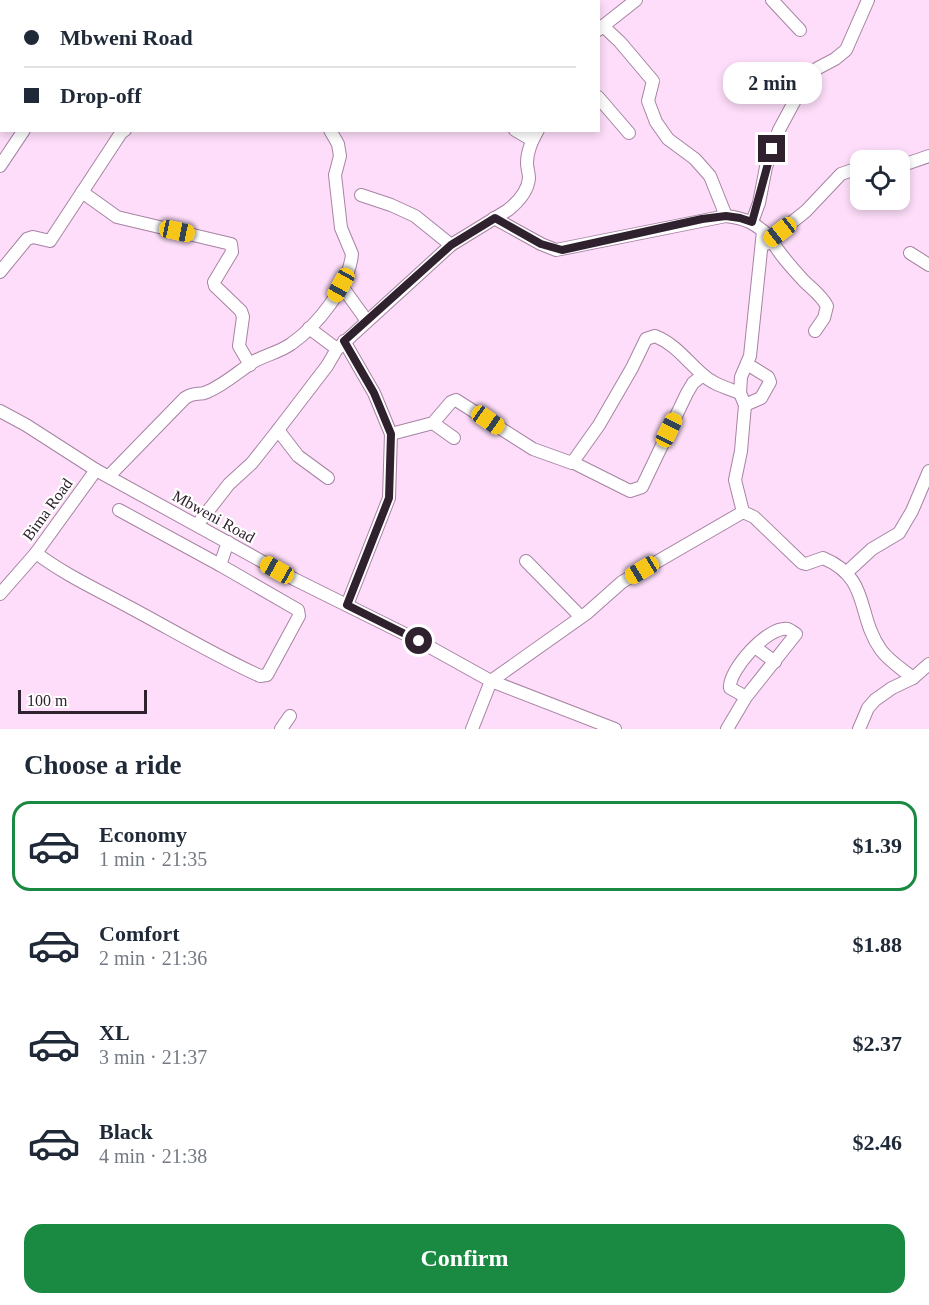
<!DOCTYPE html>
<html lang="en">
<head>
<meta charset="utf-8">
<style>
	:root { --surface:#fff; --page:#f6f6f7; --text:#1f2937; --muted:#747a83; --line:#e0e1e3; --accent:#1a8941 }
	body { margin:0; font-family:"Times New Roman",serif; background:var(--page); color:var(--text); height:100vh; display:flex; flex-direction:column; font-size:22px; white-space:nowrap }
	* { box-sizing:border-box; margin:0 }
	p { font-size:20px; color:var(--muted) }
	.icon { flex:none; width:33px; height:33px; fill:none; stroke:currentColor; stroke-width:2; stroke-linecap:round; stroke-linejoin:round }
	.map { position:relative; height:729px; overflow:hidden }
	.sheet { display:flex; flex-direction:column; background:var(--surface); flex:1 }
	.sheet>* { flex:none }
	.guide { position:absolute; left:0px; top:0px; width:600px; height:132px; box-shadow:0 3px 9px #0003; display:grid; align-content:center; height:132px; padding:0 24px; background:var(--surface) }
	.buttons { position:absolute; left:850px; top:150px; display:grid; gap:12px }
	.buttons a { display:grid; place-items:center; width:60px; height:60px; border-radius:12px; background:var(--surface); box-shadow:0 3px 9px #0003; font-size:30px }
	.scale { position:absolute; left:18px; bottom:15px; width:129px; box-sizing:border-box; padding-left:6px; border:3px solid #30212e; border-top:0; font-size:16px; line-height:21px; white-space:nowrap; color:#30212e; -webkit-text-stroke:4px #fff; paint-order:stroke }
	.end { position:absolute; width:27px; height:27px; margin:-14px; border:8px solid #30212e; background:#fff; box-shadow:0 0 0 3px #fff }
	.from { border-radius:50% }
	.bubble { position:absolute; height:42px; border-radius:18px; background:var(--surface); box-shadow:0 3px 9px #0003; font-size:20px; font-weight:700; line-height:42px; text-align:center }
	.car { position:absolute; width:18px; height:36px; margin:-18px -9px; border-radius:8px; box-shadow:0 0 4px 2px #0007; background:linear-gradient(#f5c518 24%,#345 0 40%,#f5c518 0 76%,#345 0 86%,#f5c518 0) }
	.guide b { display:flex; align-items:center; gap:21px; height:57px; font-size:22px }
	.guide b+b { border-top:2px solid var(--line) }
	.guide i { width:15px; height:15px; background:var(--text) }
	ul { padding:0; list-style:none }
	li { display:flex; align-items:center; gap:18px; height:90px; margin:0 12px 9px; padding:0 12px; border:3px solid transparent; border-radius:18px }
	li div { flex:1 }
	li b { display:block; font-size:22px }
	li em { font-style:normal; font-weight:700 }
	li.active { border-color:var(--accent) }
	li>.icon { width:54px; height:54px; stroke-width:1.5 }
	h2 { padding:0 24px; font-size:27px; line-height:72px }
	.action { display:flex; gap:12px; margin-top:auto; padding:12px 24px }
	.action a { flex:1; height:69px; border-radius:18px; background:var(--accent); color:#fff; font-size:24px; font-weight:700; line-height:69px; text-align:center }
	.map>svg:first-child { display:block }
	.lines { fill:none; stroke-linecap:round; stroke-linejoin:round }
	.minor-casing { stroke:#a783a3; stroke-width:14 }
	.minor { stroke:#fff; stroke-width:12 }
	.route { stroke:#30212e; stroke-width:8 }
	.labels { text-anchor:middle; stroke-width:4.5; stroke-linejoin:round; paint-order:stroke }
	.street-label { font-size:16px; fill:#30212e; stroke:#fff }
</style>
</head>
<body>
<div class="map">
<svg width="929" height="729" viewBox="0 0 929 729">
	<rect width="100%" height="100%" fill="#fdddf9"/>
	<g class="lines">
		<g class="minor-casing">
			<g id="minor">
				<path d="M487 0 489 2"/>
				<path d="M772 0 800 30"/>
				<path d="M152 2 153 0"/>
				<path d="M202 2 203 0"/>
				<path d="M519 2V0"/>
				<path d="M603 26 620 42 653 81 648 101 656 122 668 139 695 159 710 176 726 216"/>
				<path d="M598 30 636 0"/>
				<path d="M598 97 629 133"/>
				<path d="M515 130 532 140"/>
				<path d="M0 166 24 130"/>
				<path d="M900 166 929 156"/>
				<path d="M82 192 117 217 231 244 232 252 214 282 215 286 241 311 243 317 239 346 250 365"/>
				<path d="M361 195 391 205 415 216 451 245"/>
				<path d="M494 218 541 244 556 250 726 216C745 218 758 224 771 239L806 211 841 174 861 167"/>
				<path d="M752 222 759 203 766 167 779 130 808 76 818 68 835 59 846 50 868 0"/>
				<path d="M763 231 750 356 741 377 740 393 745 405 741 451 735 480 743 512 754 517 802 563 806 564 823 558C871 578 856 615 881 650 889 661 902 669 913 678"/>
				<path d="M766 244 771 239C779 254 792 268 804 281 812 289 821 295 827 306L824 318 815 331"/>
				<path d="M910 253 929 265"/>
				<path d="M0 272 27 239 33 237 50 241 121 133 125 130"/>
				<path d="M341 285 367 321"/>
				<path d="M309 328 337 349"/>
				<path d="M344 341 374 393 391 434 389 498 347 605"/>
				<path d="M745 405 761 398 770 382 768 377 747 364"/>
				<path d="M0 411 26 425 96 470 294 579 419 641 491 681 615 729"/>
				<path d="M433 423 454 438"/>
				<path d="M278 430 298 456 328 478"/>
				<path d="M391 434 433 423 451 402 456 400 533 449 572 463 599 425 632 368 646 339 655 336C675 344 686 360 702 374 712 384 727 388 740 393"/>
				<path d="M574 463 630 491 642 487 687 393 693 383 703 375"/>
				<path d="M109 476 185 398C196 391 198 396 207 392 224 385 238 372 253 362 265 355 280 352 291 344 317 326 349 286 352 254L341 228 335 175 340 156 338 144 330 130"/>
				<path d="M119 510 220 565"/>
				<path d="M197 525 229 484 252 463 278 430 327 366 337 349 451 245 508 210C518 202 528 191 529 178 529 173 527 168 527 163 527 151 532 141 538 130"/>
				<path d="M36 553C65 575 98 590 131 608 174 631 216 656 260 676L267 675 299 616 298 610 220 565 228 542"/>
				<path d="M526 561 581 617"/>
				<path d="M846 573 872 549 899 533 912 511 929 471"/>
				<path d="M0 594 36 553 96 470"/>
				<path d="M755 647 775 662"/>
				<path d="M281 729 290 716"/>
				<path d="M472 729 491 681 587 613 622 582 743 512"/>
				<path d="M727 729 746 697 796 634C794 633 789 629 788 629 768 625 728 671 730 688L746 697"/>
				<path d="M859 729 868 708 875 700 892 688 913 678 929 664"/>
			</g>
		</g>
		<use href="#minor" class="minor"/>
	</g>
	<g class="lines">
		<path class="route" d="M419 641 347 605 389 498 391 434 374 393 344 341 451 245 495 218 541 244 562 250 702 219 726 216 740 218 752 222 772 149"/>
	</g>
	<g class="labels">
		<g class="street-label">
			<text transform="translate(47 509) rotate(-54)" y="6">Bima Road</text>
			<text transform="translate(214 516) rotate(29)" y="6">Mbweni Road</text>
		</g>
	</g>
</svg>
<div class="buttons">
<a><svg class="icon" aria-label="locate" viewBox="0 0 24 24"><circle cx="12" cy="12" r="6"/><path d="M12 2v4M12 18v4M2 12h4M18 12h4"/></svg></a>
</div>
<div class="scale">100 m</div>
<i class="end from" style="left:419px;top:641px"></i>
<i class="end" style="left:772px;top:149px"></i>
<div class="bubble" style="left:723px;top:62px;width:99px">2 min</div>
<i class="car" style="left:177px;top:231px;rotate:102deg"></i>
<i class="car" style="left:780px;top:232px;rotate:232deg"></i>
<i class="car" style="left:341px;top:285px;rotate:209deg"></i>
<i class="car" style="left:488px;top:420px;rotate:125deg"></i>
<i class="car" style="left:669px;top:430px;rotate:26deg"></i>
<i class="car" style="left:277px;top:570px;rotate:299deg"></i>
<i class="car" style="left:642px;top:570px;rotate:239deg"></i>
<div class="guide">
<b><i class="from"></i>Mbweni Road</b>
<b><i></i>Drop-off</b>
</div>
</div>
<section class="sheet">
<h2>Choose a ride</h2>
<ul>
<li class="active"><svg class="icon" aria-label="car" viewBox="0 0 24 24"><path d="M5 17H2v-5l4-1 3-4h7l3 4 3 1v5h-3M9 17h6M6 11h13"/><circle cx="7" cy="17" r="2"/><circle cx="17" cy="17" r="2"/></svg><div><b>Economy</b><p>1 min · 21:35</p></div><em>$1.39</em></li>
<li><svg class="icon" aria-label="car" viewBox="0 0 24 24"><path d="M5 17H2v-5l4-1 3-4h7l3 4 3 1v5h-3M9 17h6M6 11h13"/><circle cx="7" cy="17" r="2"/><circle cx="17" cy="17" r="2"/></svg><div><b>Comfort</b><p>2 min · 21:36</p></div><em>$1.88</em></li>
<li><svg class="icon" aria-label="car" viewBox="0 0 24 24"><path d="M5 17H2v-5l4-1 3-4h7l3 4 3 1v5h-3M9 17h6M6 11h13"/><circle cx="7" cy="17" r="2"/><circle cx="17" cy="17" r="2"/></svg><div><b>XL</b><p>3 min · 21:37</p></div><em>$2.37</em></li>
<li><svg class="icon" aria-label="car" viewBox="0 0 24 24"><path d="M5 17H2v-5l4-1 3-4h7l3 4 3 1v5h-3M9 17h6M6 11h13"/><circle cx="7" cy="17" r="2"/><circle cx="17" cy="17" r="2"/></svg><div><b>Black</b><p>4 min · 21:38</p></div><em>$2.46</em></li>
</ul>
<div class="action"><a>Confirm</a></div>
</section>
</body>
</html>
